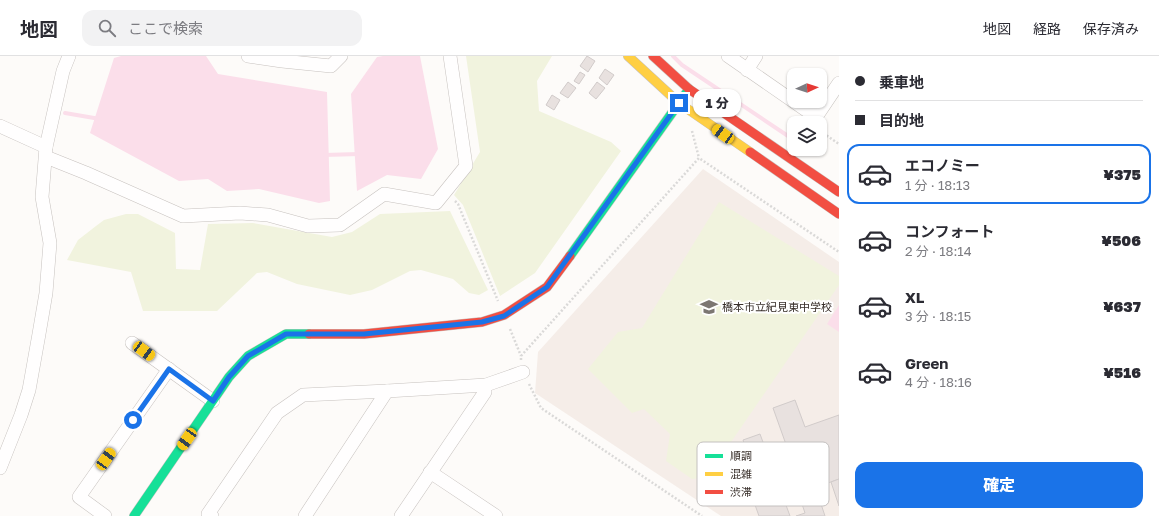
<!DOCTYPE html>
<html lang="ja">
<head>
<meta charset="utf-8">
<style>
	:root { --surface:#fff; --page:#f2f2f3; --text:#2b2b33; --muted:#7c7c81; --line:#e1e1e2; --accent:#1a73e8 }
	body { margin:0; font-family:"Golos Text","Noto Sans JP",sans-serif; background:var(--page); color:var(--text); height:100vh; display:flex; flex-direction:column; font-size:15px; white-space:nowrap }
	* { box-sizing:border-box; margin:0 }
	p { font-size:13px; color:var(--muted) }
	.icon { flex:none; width:22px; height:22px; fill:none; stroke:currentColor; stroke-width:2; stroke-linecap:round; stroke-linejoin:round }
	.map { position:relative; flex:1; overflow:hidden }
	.sheet { display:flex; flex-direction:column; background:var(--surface); width:320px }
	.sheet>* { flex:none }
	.guide { display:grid; align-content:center; height:88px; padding:0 16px; background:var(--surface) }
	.needle { width:26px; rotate:87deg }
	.buttons { position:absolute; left:787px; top:12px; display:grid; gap:8px }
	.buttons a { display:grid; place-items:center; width:40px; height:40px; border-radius:8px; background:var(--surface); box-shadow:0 1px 3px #0004; font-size:20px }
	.end { position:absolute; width:18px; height:18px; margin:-9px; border:5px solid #1a73e8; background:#fff; box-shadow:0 0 0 2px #fff }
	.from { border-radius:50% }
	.bubble { position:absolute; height:28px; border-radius:12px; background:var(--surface); box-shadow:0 1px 3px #0004; font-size:13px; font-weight:800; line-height:28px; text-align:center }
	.car { position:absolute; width:12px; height:24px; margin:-12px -6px; border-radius:5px; box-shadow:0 0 3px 1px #0007; background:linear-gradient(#f5c518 24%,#345 0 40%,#f5c518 0 76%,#345 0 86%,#f5c518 0) }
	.guide b { display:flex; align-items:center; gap:14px; height:38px; font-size:15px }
	.guide b+b { border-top:1px solid var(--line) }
	.guide i { width:10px; height:10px; background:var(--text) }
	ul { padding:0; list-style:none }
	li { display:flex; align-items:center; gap:12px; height:60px; margin:0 8px 6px; padding:0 8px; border:2px solid transparent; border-radius:12px }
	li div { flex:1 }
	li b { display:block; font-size:15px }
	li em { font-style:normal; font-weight:800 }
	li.on { border-color:var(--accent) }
	li>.icon { width:36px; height:36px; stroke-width:1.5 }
	.cta { display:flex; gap:8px; margin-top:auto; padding:8px 16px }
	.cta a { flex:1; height:46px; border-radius:12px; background:var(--accent); color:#fff; font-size:16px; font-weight:800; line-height:46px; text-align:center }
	header { display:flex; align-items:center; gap:24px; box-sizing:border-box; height:56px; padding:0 20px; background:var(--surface); border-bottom:1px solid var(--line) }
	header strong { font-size:19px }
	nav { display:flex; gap:22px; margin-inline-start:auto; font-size:14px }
	.search { width:280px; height:36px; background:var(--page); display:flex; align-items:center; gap:10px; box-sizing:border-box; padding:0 14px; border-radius:12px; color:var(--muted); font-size:15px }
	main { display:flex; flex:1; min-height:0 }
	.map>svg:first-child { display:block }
	.built { fill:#f5ede8 }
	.green { fill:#f1f3de }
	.water { fill:#fbdeea }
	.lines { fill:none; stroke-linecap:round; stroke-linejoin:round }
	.stream { stroke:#fbdeea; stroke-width:4 }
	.building { fill:#e8e1df; stroke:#d1cbca }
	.street-casing { stroke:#c7c2bf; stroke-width:14 }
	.fast-casing { stroke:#c7c2bf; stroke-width:10 }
	.slow-casing { stroke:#c7c2bf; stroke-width:10 }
	.jam-casing { stroke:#c7c2bf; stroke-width:10 }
	.path { stroke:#dad9d8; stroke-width:2.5; stroke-dasharray:2 2; stroke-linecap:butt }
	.street { stroke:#fffefe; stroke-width:13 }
	.fast { stroke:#16e098; stroke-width:9 }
	.slow { stroke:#ffcf43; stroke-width:9 }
	.jam { stroke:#f24e42; stroke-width:9 }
	.route { stroke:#1a73e8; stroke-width:5 }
	.labels { text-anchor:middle; stroke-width:4; stroke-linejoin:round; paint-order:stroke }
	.poi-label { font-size:11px; fill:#372e29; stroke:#fff; text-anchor:start }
	.key { fill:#fff; stroke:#c3c0bf; stroke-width:1 }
	.key-label { font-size:11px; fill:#372e29 }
</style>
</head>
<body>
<header>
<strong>地図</strong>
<div class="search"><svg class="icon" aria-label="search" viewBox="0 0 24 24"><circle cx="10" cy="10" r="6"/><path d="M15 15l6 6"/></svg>ここで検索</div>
<nav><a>地図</a><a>経路</a><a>保存済み</a></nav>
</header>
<main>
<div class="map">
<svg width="839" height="460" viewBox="0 0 839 460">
	<rect width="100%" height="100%" fill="#fdfbf9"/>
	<path class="built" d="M703 113 839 206V460H721L535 337 538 296Z"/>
	<g class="green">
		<path d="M466 0H552L537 25 539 55 611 86 621 95 535 217 500 240 463 149 454 139 480 96Z"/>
		<path d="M719 146 839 220V229L707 421 692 423 666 405 670 378 644 353 632 357 588 313 618 276 642 272Z"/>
		<path d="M450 155 488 234 479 239 469 237 453 223 421 214 410 215 372 234 350 239 297 228 267 216 257 217 217 255H143L131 216 67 204 78 184 96 170 104 164 126 158H138L175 177 176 213 200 214 208 168 253 167 332 181 352 176 380 158Z"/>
	</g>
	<g class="water">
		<path d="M121 0H206L218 18 327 36 330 145 319 147 259 133 227 135 208 123 179 125 90 77 114 2Z"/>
		<path d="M383 0H420L438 93 421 123 387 119 357 135 351 38 377 1Z"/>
		<path d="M839 249V276L827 268Z"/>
	</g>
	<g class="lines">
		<g class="stream">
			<path d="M673 0 682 9 794 84"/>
			<path d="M65 57 100 63"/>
			<path d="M324 99 359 98"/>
		</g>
	</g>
	<g class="building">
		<path d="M587 0 595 5 588 16 580 10Z"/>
		<path d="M605 13 614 19 607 29 599 22Z"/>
		<path d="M580 16 585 19 579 28 574 25Z"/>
		<path d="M568 26 576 32 568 42 560 37Z"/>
		<path d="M597 26 605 32 596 43 589 37Z"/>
		<path d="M552 39 560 44 554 54 546 49Z"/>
		<path d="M795 344 805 371 839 359V423L803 436 773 352Z"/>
		<path d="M760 378 790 460H759L736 396 746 393 743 384Z"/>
		<path d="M839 423V450L831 426Z"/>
		<path d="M817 436 825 460H796L805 457 800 442Z"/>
	</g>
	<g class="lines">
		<g class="street-casing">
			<g id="street">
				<path d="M248 0 282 5 331 10 341 0"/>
				<path d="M728 0 816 61 839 27"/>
				<path d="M747 14 756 0"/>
				<path d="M0 70 46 91"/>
				<path d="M46 101 86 117 183 160 240 157 268 159 308 170 340 169 384 138 436 147 466 110 450 0"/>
				<path d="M132 287 213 345"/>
				<path d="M0 412 21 359 29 334 39 278 46 237 50 187 42 141 46 91 63 15 69 0"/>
				<path d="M430 416 496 460"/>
				<path d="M105 460 79 441 169 313"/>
				<path d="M212 460 208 458 277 357 303 339 387 335 486 329 523 316"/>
				<path d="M305 460 387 335"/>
				<path d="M401 460 485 336"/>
			</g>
		</g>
		<g class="fast-casing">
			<g id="fast">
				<path d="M570 200 689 33"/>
				<path d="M134 460 229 321 248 300 286 278H309"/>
			</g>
		</g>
		<g class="slow-casing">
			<path id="slow" d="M628 0 679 47 750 96"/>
		</g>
		<g class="jam-casing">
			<g id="jam">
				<path d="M653 0 689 33 839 136"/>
				<path d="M750 96 839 158"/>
				<path d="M309 278H364L482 266 504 259 547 231 570 200"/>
			</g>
		</g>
		<g class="path">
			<path d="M692 75 699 102"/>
			<path d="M820 75 839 88"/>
			<path d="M455 145 458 148 498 245"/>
			<path d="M510 273 521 300"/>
			<path d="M521 304V300L699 102 839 196"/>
			<path d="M529 328 541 352 702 460"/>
		</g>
		<use href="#street" class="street"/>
		<use href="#fast" class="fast"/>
		<use href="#slow" class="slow"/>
		<use href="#jam" class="jam"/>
	</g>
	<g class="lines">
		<path class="route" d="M133 364 169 313 213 345 229 321 248 300 286 278H364L482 266 504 260 547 231 679 47"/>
	</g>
	<defs>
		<g id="school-bare" transform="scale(1.38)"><path d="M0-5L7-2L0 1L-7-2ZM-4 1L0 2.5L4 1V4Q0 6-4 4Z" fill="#7c7672" stroke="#fff" stroke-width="2.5" paint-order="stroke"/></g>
	</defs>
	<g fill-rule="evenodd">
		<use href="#school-bare" x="709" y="251"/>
	</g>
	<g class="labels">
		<g class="poi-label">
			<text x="722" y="255">橋本市立紀見東中学校</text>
		</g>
	</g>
	<rect x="697" y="386" width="132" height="64" rx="6" class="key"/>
	<rect x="705" y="398" width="18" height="4" fill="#16e098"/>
	<rect x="705" y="416" width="18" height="4" fill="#ffcf43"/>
	<rect x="705" y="434" width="18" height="4" fill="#f24e42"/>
	<g class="key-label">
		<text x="730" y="404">順調</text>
		<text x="730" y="422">混雑</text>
		<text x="730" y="440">渋滞</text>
	</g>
</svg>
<div class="buttons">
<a><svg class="needle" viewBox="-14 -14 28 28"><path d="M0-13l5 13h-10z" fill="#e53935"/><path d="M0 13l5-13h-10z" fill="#7c7c81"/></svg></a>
<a><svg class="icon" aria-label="layers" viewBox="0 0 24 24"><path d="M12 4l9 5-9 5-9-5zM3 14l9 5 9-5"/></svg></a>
</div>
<i class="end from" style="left:133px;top:364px"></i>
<i class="end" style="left:679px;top:47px"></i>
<div class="bubble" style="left:693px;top:33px;width:48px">1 分</div>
<i class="car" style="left:723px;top:78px;rotate:305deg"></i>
<i class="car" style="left:144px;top:295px;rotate:126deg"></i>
<i class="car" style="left:187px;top:383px;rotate:215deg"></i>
<i class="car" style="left:106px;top:403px;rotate:35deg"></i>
</div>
<section class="sheet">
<div class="guide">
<b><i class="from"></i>乗車地</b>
<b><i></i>目的地</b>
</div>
<ul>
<li class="on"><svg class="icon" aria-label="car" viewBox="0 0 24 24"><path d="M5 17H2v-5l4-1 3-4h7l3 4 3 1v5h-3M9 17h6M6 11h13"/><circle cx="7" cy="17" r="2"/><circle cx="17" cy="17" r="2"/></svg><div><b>エコノミー</b><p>1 分 · 18:13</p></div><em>¥375</em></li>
<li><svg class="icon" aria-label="car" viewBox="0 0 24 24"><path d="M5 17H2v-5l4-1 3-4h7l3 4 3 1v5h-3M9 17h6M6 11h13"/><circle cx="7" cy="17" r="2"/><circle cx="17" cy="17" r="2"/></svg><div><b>コンフォート</b><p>2 分 · 18:14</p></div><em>¥506</em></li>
<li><svg class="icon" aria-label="car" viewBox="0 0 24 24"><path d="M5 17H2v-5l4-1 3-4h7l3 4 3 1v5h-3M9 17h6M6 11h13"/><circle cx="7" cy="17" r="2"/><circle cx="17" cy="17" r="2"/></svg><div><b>XL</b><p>3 分 · 18:15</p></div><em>¥637</em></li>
<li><svg class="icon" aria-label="car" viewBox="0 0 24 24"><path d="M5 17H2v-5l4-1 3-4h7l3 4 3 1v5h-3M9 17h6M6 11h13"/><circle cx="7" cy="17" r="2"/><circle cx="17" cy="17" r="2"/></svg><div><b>Green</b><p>4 分 · 18:16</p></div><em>¥516</em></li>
</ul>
<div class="cta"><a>確定</a></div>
</section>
</main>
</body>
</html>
